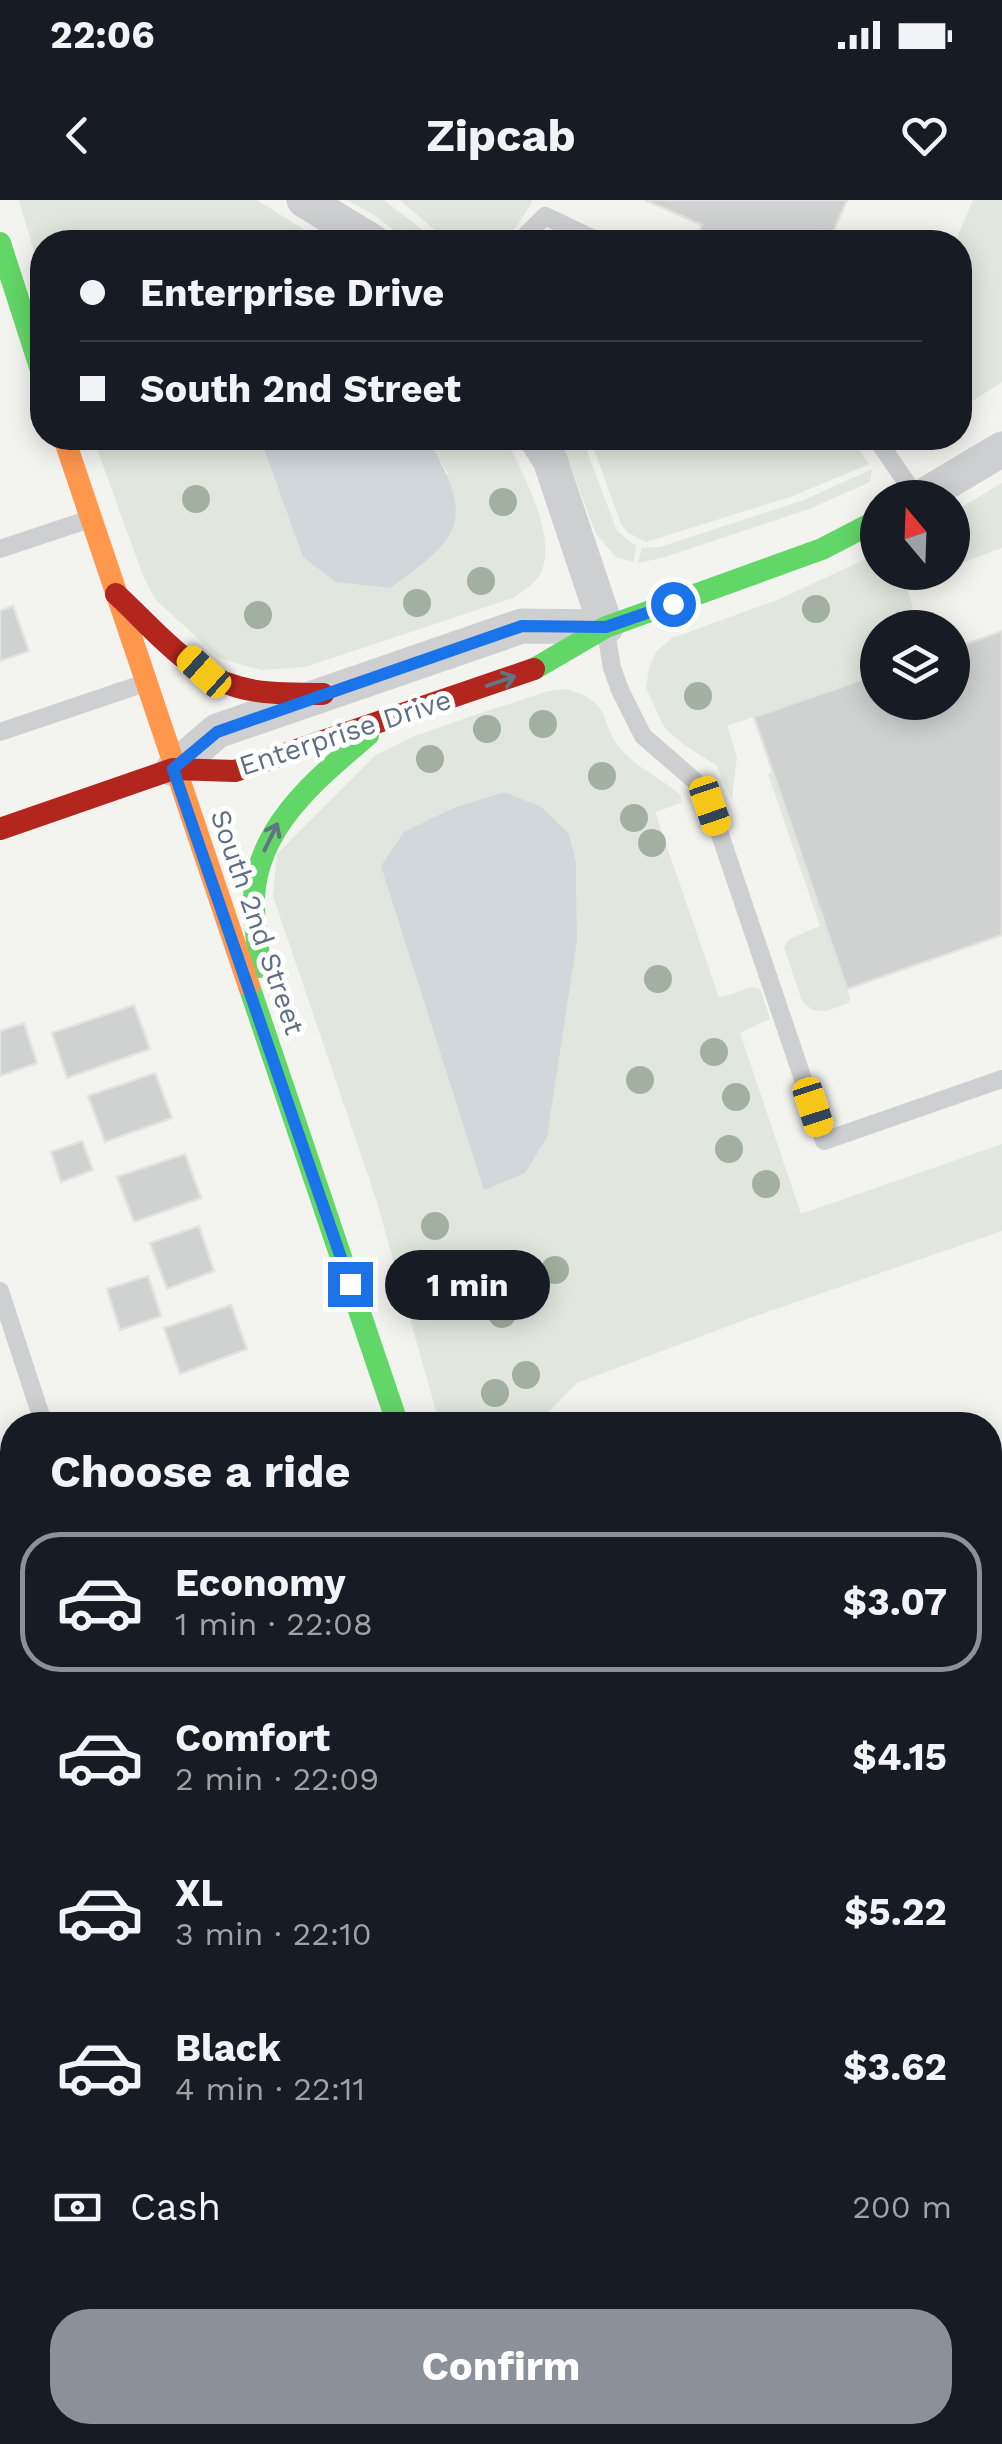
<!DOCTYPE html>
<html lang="en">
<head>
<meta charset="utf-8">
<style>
	:root { --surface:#171b24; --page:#20242c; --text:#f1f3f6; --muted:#9ea1a6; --line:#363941; --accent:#8c9099 }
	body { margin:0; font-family:"Work Sans",sans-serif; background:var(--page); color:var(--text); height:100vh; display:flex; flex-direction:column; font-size:38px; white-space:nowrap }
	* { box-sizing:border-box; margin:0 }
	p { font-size:32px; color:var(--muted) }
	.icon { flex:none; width:55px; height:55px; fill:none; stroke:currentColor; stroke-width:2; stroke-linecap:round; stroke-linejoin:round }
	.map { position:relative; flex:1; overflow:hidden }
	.details { position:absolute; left:0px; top:1212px; width:1002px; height:1032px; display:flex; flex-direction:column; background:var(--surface); border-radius:40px 40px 0 0; box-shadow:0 5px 25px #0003 }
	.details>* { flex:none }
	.top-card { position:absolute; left:30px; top:30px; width:942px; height:220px; border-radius:40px; box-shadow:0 5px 25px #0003; display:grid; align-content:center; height:220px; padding:0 50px; background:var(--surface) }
	.needle { width:65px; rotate:341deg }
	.buttons { position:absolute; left:860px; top:280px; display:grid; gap:20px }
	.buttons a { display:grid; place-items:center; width:110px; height:110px; border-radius:50%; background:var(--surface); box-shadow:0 5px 25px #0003; font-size:50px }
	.end { position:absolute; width:45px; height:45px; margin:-22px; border:12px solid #1a73e8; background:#fff; box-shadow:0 0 0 5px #fff }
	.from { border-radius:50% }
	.bubble { position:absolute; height:70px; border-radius:35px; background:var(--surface); box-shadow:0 5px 25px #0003; font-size:32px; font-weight:700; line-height:70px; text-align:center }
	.car { position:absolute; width:30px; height:60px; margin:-30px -15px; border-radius:12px; box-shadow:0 0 8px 2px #0007; background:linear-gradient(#f5c518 24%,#345 0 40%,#f5c518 0 76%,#345 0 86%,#f5c518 0) }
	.top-card b { display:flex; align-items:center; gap:35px; height:95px; font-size:38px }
	.top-card b+b { border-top:2px solid var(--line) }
	.top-card i { width:25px; height:25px; background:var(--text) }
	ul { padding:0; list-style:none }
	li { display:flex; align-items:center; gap:30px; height:140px; margin:0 20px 15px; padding:0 30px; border:5px solid transparent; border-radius:40px }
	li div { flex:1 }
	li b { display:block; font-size:38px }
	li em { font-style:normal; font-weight:700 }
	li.current { border-color:var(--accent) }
	li>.icon { width:90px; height:90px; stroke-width:1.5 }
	h2 { padding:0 50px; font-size:45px; line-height:120px }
	.pay { display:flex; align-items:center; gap:25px; height:110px; padding:0 50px; font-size:38px }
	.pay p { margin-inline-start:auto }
	.cta { display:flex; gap:20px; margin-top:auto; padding:20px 50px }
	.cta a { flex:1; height:115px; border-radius:40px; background:var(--accent); color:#fff; font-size:40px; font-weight:700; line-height:115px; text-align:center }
	.status { display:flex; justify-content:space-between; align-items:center; height:70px; padding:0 50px; background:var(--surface); direction:ltr }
	.status svg { height:28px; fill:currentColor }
	header { display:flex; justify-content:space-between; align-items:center; height:130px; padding:0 50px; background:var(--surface); font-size:45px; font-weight:700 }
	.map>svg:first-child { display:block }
	.green { fill:#e1e6de; fill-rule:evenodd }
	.water { fill:#d1d7da }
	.building { fill:#d0d1d1; stroke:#e2e2e0; stroke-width:2.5 }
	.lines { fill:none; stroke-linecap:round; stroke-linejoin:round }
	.lane { stroke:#cecfd0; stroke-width:18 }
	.street { stroke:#cecfd0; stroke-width:35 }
	.fast { stroke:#63d668; stroke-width:22 }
	.slow { stroke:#ff974d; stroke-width:22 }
	.jam { stroke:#b3261e; stroke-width:22 }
	.tree { fill:#a3b0a1 }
	.oneway { stroke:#607582 }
	.route { stroke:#1a73e8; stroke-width:12 }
	.labels { text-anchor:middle; stroke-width:10; stroke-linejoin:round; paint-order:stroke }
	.street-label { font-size:28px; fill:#607083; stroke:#fff }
</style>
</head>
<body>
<div class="status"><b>22:06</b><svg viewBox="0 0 49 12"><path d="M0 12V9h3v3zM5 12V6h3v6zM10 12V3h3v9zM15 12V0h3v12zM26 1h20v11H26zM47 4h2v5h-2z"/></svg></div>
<header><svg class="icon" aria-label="back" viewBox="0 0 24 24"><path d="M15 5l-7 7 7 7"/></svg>Zipcab<svg class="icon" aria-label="heart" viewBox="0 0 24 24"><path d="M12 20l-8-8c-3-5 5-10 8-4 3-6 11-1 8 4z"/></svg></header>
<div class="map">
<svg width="1002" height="2244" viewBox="0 0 1002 2244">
	<rect width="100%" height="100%" fill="#f3f3f0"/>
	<g class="green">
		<path d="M19 0H257L324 42H42V79Z"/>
		<path d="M347 0H384L438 42H409L376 16Z"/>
		<path d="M400 0H531L532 2 517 26 501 42H449Z"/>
		<path d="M973 0H1002V182L960 209V42H955Z"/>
		<path d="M93 238H260L303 357 448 274 428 238H505C521 269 558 337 541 372 535 384 524 391 513 398L305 467 261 470 219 458 155 399 142 373Z"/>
		<path d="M560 238H582L617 331 636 346 633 362 616 357 596 334Z"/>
		<path d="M590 238H851L869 264 793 296 646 342 628 333 621 324Z"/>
		<path d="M872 269 870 282 809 309 662 358 638 363 642 348 660 347 804 300Z"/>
		<path d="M1002 283V348L953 366V312Z"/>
		<path d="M877 354 878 372 932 373 905 382 913 408 910 414 891 421 893 427 878 428 877 474 727 526 737 557 732 599 716 565 684 545 664 527 646 488 649 468 656 452 672 438 777 400Z"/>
		<path d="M566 489C616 503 597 523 623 551 639 570 664 579 681 596V603L655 612 719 798 752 787 760 789 770 819 740 833 801 1014 1002 944V1031L747 1119 577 1183 536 1225H440L376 999 273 696 277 654 376 555 415 536 472 516 548 491ZM503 592 569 634 576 660 577 740 404 632 453 608Z"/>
		<path d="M773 572 850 798 849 803 826 811 812 810 802 801 784 747 789 739 820 726 768 574Z"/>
		<path d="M1002 2112V2154L995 2157 998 2177 990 2203V2113Z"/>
		<path d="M825 2233H940C903 2244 861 2244 825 2233Z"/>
	</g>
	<g class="water">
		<path d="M260 238H428C474 321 464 335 390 388L336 382 303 357Z"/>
		<path d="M504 592 541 607 569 634 576 661 577 740 547 937 525 973 484 990 381 666 404 632 453 608Z"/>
	</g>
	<g class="building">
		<path d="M645 0H847L831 37 818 31 814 42H715L698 35 702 25Z"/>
		<path d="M13 406 29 451 0 461V411Z"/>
		<path d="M1002 431V735L847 789 754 517 878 474V502H952V449Z"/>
		<path d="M134 805 150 849 67 878 52 833Z"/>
		<path d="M24 823 37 863 0 876V831Z"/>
		<path d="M155 873 172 918 105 942 88 896Z"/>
		<path d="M82 941 93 970 61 982 51 952Z"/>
		<path d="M185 954 201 998 134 1022 117 977Z"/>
		<path d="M199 1026 214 1071 167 1089 150 1043Z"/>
		<path d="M148 1076 161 1116 120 1130 107 1089Z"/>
		<path d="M231 1105 247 1149 180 1174 164 1128Z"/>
		<path d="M12 1450V1478L0 1482V1454Z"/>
		<path d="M12 1625V1697L0 1702V1630Z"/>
		<path d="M12 1709V1751L8 1753 0 1730V1713Z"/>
		<path d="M438 2232H472L441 2243Z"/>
		<path d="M472 2232H545L548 2244H442Z"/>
		<path d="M545 2232H586L589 2244H548Z"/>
	</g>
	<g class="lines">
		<g class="lane">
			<path d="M519 42 545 16 600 42"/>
			<path d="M876 238 917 298"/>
			<path d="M0 349 90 319"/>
			<path d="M606 432 612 468 620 490 643 536 695 581 710 605 824 941 1002 879"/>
			<path d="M0 532 145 483"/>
			<path d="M0 1091 44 1225"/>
			<path d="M399 2232 403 2244"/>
		</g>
		<g class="street">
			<path d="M304 0 373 42"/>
			<path d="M920 298 1002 249"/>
			<path d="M173 569 217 531 522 426 606 427 550 260 536 238"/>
			<path d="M0 1572 12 1567"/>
			<path d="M0 1986 12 2022"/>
			<path d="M85 2232 89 2244"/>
		</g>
		<g class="fast">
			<path d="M0 43 42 173"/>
			<path d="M534 469 606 427 822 349 878 320"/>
			<path d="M260 767C258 744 253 720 254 697 258 625 318 578 368 535"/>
			<path d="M249 786 398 1225"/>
			<path d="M740 2232 744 2244"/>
			<path d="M788 2232 801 2244"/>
		</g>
		<path class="slow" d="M64 238 249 786"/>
		<g class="jam">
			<path d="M116 394C152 427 189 474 238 487 266 495 295 493 323 494"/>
			<path d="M0 629 173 569 235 571 534 469"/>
		</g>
	</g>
	<g class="tree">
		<circle cx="196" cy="299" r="14"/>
		<circle cx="503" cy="302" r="14"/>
		<circle cx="481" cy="381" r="14"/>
		<circle cx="417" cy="403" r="14"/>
		<circle cx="816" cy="409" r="14"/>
		<circle cx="258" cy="415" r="14"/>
		<circle cx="698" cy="496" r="14"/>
		<circle cx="543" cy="524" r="14"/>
		<circle cx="487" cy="529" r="14"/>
		<circle cx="430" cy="559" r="14"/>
		<circle cx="602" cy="576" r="14"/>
		<circle cx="634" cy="618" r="14"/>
		<circle cx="652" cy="643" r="14"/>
		<circle cx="658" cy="779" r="14"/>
		<circle cx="714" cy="852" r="14"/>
		<circle cx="640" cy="880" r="14"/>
		<circle cx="736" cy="897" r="14"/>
		<circle cx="729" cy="949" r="14"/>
		<circle cx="766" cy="984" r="14"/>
		<circle cx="435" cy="1026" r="14"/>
		<circle cx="555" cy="1070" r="14"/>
		<circle cx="502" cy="1114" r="14"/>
		<circle cx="526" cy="1175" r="14"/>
		<circle cx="495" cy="1193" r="14"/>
	</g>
	<defs><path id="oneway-shaft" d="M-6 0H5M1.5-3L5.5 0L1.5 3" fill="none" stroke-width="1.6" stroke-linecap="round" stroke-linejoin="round" transform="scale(2.5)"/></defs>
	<g class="oneway">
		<use href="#oneway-shaft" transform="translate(501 481) rotate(-19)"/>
		<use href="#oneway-shaft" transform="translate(271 637) rotate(-64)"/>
	</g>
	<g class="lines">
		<path class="route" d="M350 1084 173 569 217 532 522 426 606 427 673 404"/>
	</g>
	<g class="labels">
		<g class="street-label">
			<text transform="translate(345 532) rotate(-18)" y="10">Enterprise Drive</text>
			<text transform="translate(258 722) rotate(71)" y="10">South 2nd Street</text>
		</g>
	</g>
</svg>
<div class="buttons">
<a><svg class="needle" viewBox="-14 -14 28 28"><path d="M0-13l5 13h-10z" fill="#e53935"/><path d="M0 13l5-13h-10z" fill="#9ea1a6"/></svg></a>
<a><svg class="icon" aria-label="layers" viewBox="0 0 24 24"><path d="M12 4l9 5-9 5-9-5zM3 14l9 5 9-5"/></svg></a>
</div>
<i class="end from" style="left:673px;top:404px"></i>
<i class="end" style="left:350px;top:1084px"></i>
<div class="bubble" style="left:385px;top:1050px;width:165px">1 min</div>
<i class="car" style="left:204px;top:472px;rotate:312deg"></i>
<i class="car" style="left:710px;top:606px;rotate:161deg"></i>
<i class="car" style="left:813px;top:907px;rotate:162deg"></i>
<div class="top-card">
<b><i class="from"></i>Enterprise Drive</b>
<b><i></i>South 2nd Street</b>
</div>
<section class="details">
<h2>Choose a ride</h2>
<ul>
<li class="current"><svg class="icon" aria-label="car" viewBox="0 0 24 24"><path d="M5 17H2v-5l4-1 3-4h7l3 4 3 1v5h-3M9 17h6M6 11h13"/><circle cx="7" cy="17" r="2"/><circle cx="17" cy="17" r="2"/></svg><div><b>Economy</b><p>1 min · 22:08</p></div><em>$3.07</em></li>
<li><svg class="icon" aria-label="car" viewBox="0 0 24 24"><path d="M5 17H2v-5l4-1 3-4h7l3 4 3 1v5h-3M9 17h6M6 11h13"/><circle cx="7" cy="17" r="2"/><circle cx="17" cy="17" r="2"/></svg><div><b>Comfort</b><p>2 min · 22:09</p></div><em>$4.15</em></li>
<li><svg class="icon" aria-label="car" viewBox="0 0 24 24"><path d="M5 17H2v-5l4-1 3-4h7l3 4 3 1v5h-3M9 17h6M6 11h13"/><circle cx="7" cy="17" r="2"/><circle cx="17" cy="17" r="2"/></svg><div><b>XL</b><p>3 min · 22:10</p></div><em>$5.22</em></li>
<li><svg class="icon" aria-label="car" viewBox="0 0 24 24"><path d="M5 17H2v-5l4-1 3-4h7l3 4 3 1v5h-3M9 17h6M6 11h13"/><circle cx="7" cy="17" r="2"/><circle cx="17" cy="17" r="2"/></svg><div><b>Black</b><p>4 min · 22:11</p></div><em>$3.62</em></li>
</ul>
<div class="pay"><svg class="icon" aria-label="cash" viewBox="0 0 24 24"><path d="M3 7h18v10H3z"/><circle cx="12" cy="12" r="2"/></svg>Cash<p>200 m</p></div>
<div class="cta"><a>Confirm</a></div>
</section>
</div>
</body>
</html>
